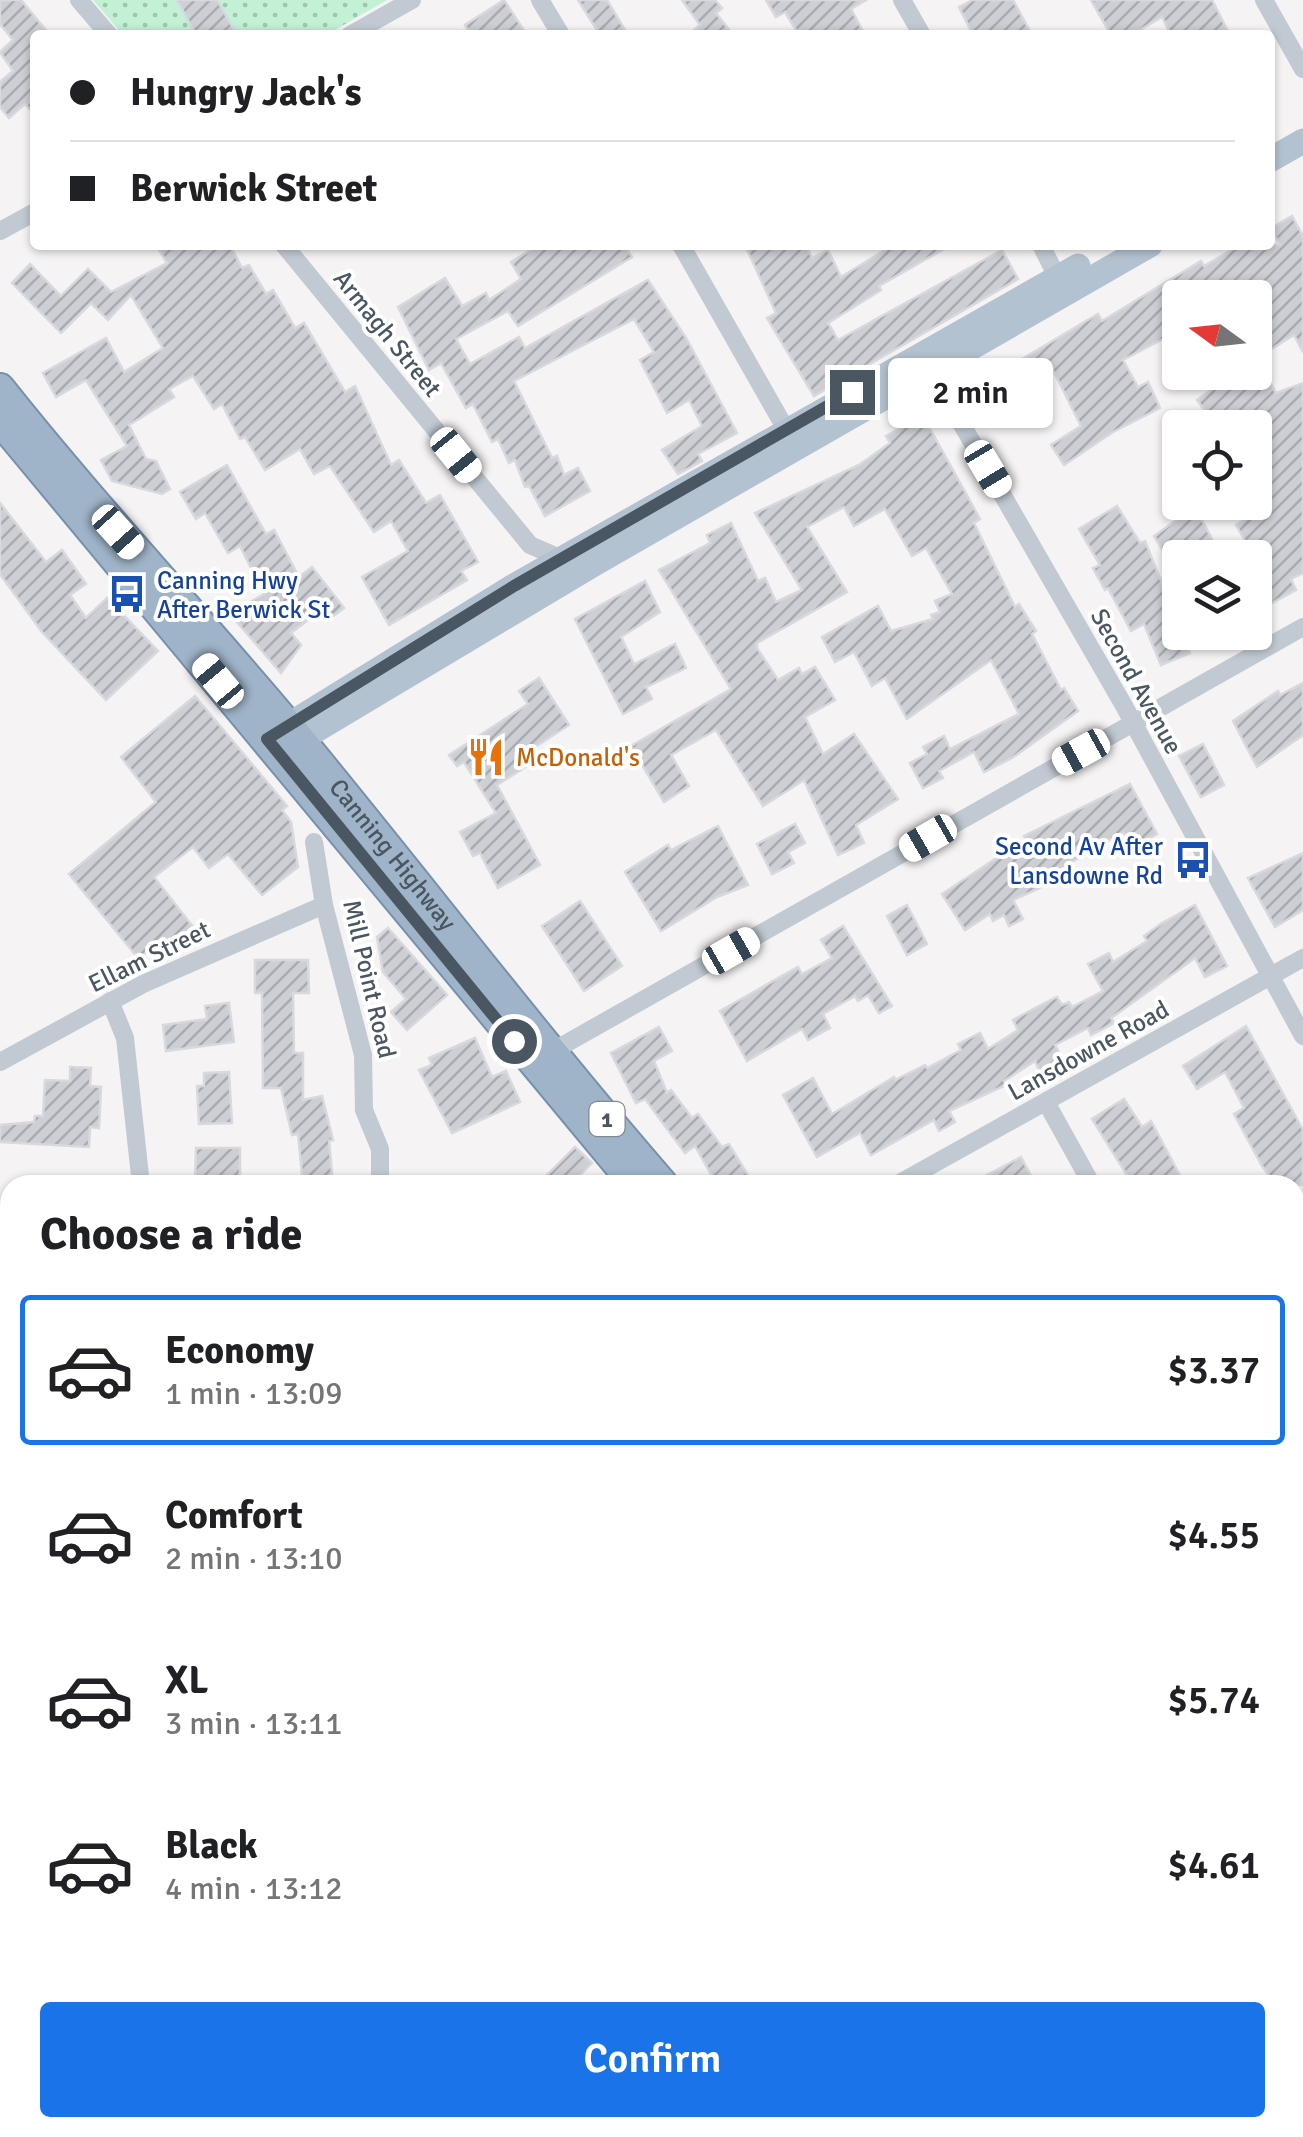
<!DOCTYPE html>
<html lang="en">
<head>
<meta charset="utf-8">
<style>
	:root { --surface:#fff; --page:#f6f6f6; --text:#202124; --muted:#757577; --line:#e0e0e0; --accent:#1a73e8 }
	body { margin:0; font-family:Signika,sans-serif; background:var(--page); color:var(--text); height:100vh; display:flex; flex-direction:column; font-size:38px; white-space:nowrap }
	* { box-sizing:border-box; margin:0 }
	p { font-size:32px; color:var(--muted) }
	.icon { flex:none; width:55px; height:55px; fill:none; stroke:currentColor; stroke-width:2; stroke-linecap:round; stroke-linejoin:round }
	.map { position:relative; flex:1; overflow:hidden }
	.panel { position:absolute; left:0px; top:1175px; width:1305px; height:962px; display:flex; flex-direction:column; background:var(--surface); border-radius:30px 30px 0 0; box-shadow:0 2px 8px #0004 }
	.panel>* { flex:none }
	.hud { position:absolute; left:30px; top:30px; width:1245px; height:220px; border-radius:10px; box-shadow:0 2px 8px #0004; display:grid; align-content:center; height:220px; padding:0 40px; background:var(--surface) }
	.needle { width:65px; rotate:285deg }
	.fabs { position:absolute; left:1162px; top:280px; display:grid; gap:20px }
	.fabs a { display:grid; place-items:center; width:110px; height:110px; border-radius:10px; background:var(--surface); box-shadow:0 2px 8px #0004; font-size:50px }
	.end { position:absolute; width:45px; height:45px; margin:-22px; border:12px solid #4a5661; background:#fff; box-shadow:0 0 0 5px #fff }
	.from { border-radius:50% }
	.bubble { position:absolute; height:70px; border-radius:10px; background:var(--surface); box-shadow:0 2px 8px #0004; font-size:32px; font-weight:600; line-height:70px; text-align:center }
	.car { position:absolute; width:30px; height:60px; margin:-30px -15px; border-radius:12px; box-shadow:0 0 8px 2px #0007; background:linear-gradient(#fff 24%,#345 0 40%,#fff 0 76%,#345 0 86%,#fff 0) }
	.hud b { display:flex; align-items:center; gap:35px; height:95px; font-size:38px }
	.hud b+b { border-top:2px solid var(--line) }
	.hud i { width:25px; height:25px; background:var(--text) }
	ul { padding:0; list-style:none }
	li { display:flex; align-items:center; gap:30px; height:150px; margin:0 20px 15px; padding:0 20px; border:5px solid transparent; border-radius:10px }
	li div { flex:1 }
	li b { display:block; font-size:38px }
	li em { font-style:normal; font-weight:600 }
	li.on { border-color:var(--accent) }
	li>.icon { width:90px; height:90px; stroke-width:1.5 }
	h2 { padding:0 40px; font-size:45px; line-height:120px }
	.action { display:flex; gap:20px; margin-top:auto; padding:20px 40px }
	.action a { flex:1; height:115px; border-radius:10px; background:var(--accent); color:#fff; font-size:40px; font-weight:600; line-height:115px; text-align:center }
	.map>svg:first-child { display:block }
	.green { fill:url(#green-dots) }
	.building { fill:url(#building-hatch); stroke:#d7d9de; stroke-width:2.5 }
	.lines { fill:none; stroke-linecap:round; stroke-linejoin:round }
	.trunk-casing { stroke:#7690ad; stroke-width:32 }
	.minor { stroke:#c1cad2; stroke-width:18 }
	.secondary { stroke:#c1cbd6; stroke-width:22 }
	.primary { stroke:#b3c2d1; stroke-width:25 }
	.trunk { stroke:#9fb4c9; stroke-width:28 }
	.route { stroke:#4a5661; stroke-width:12 }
	.labels { text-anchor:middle; stroke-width:8; stroke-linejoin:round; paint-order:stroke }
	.shield { fill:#fff; stroke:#808990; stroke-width:2.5 }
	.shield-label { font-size:22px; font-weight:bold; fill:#4a5661 }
	.street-label { font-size:25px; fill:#4a5661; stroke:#fff }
	.transit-label { font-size:25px; fill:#164399; stroke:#fff; text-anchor:start }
	.food-label { font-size:25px; fill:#c56008; stroke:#fff; text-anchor:start }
</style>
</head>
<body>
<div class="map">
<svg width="1303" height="2137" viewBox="0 0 1303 2137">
	<defs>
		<pattern id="green-dots" width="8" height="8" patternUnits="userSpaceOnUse" patternTransform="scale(2.5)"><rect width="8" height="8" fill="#c3f1d5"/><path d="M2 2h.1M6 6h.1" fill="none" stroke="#a0c6b0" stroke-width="1.8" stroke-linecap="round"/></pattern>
		<pattern id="building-hatch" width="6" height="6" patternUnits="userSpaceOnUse" patternTransform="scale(2.5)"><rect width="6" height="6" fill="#cdcfd5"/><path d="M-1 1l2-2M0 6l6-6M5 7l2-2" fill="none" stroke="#a8abb0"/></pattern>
	</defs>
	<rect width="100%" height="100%" fill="#f5f3f3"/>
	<path class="green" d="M93 0H387L326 35H123Z"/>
	<g class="building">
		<path d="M0 0H21L50 35H35V115L25 104 9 118 0 107V82L13 71 0 52 13 40 0 24Z"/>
		<path d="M177 0H217L237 35H196Z"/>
		<path d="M504 0 527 35H471L465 25Z"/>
		<path d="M578 0H607L628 35H600Z"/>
		<path d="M682 0H715L722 8 716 13 733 35H688L700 25Z"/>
		<path d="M766 0H866L851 9 865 35H799L785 12 776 17Z"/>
		<path d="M973 0H1013L1032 35H973L959 7Z"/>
		<path d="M1091 0H1212L1230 35H1171L1162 17 1131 35H1111Z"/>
		<path d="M1292 216 1303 236V352L1294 335 1255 359V298H1180V330L1123 360 1138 387 1148 382 1160 408 1113 432 1064 465 1051 445 1081 426 1052 368 1026 386 1012 365 1098 314 1102 321 1201 261 1204 266 1240 245H1280L1271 228Z"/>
		<path d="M156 245H230L242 268 249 265 266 294 273 290 295 328 304 323 345 392 355 386 391 465 399 460 426 503 440 495 478 562 461 571 467 580 389 625 362 577 408 551 391 521 374 532 330 466 314 474 300 449 265 470 245 437 240 439 222 404 214 409 193 376 169 389 174 397 129 425 146 459 156 461 170 489 162 494 112 481 101 460 127 446 86 380 56 397 43 373 106 338 124 372 163 348 131 295 108 320 91 303 61 333 12 283 30 264 61 296 88 269 111 292 167 263Z"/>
		<path d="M539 245H625L632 257 518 326 508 311 456 339 470 364 519 337 525 348 648 280 686 338 737 433 698 454 702 461 678 474 662 450 702 426 689 400 667 413 640 360 654 352 634 319 514 381 552 458 557 456 564 475 578 468 590 491 545 516 529 486 525 487 515 460 509 463 498 439 492 442 473 404 466 408 441 363 429 370 398 307 445 278 462 306 486 293 489 300 521 279 511 262Z"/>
		<path d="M745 245H806L812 258 828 250 841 277 893 245H951L879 286 881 290 828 323 838 340 1002 250 1018 279 814 396 767 318 776 313Z"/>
		<path d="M1261 365 1276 393 1303 383V573L1291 579 1296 590 1270 604 1255 576V558L1236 525 1255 513V428H1217L1197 400 1221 383 1255 372Z"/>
		<path d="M923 416 980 519 974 523 1015 607 1019 604 1036 631 1032 634 1061 690 1064 688 1078 711 1012 758 984 772 974 752 939 771 943 778 923 788 910 763 927 754 923 747 944 736 950 749 1019 714 991 660 907 719 885 678 872 686 854 652 835 662 822 637 878 606 891 631 933 619 931 615 940 612 935 601 952 594 926 548 912 556 885 509 854 526 844 507 807 527 847 592 757 643V648L778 680 799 668 802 674 815 667 835 700 805 717 823 754 854 734 898 799 856 825 864 843 838 855 804 780 763 806 716 730 671 755 689 786 664 802 631 746 731 689 659 570 710 543 707 535 731 523 758 581 765 578 776 602 802 590 755 513 859 465 890 443 886 436Z"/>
		<path d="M227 465 266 534 274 530 299 577 312 567 344 608 328 620 321 610 291 633 301 645 281 673 230 614 264 594 240 546 228 553 205 513 196 519 180 492Z"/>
		<path d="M0 503 46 562 62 550 86 584 70 595 86 618 107 598 158 651 106 700 42 632 0 574Z"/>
		<path d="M1117 506 1140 543 1145 541 1190 653 1161 665 1144 624 1131 631 1108 588 1105 590 1093 568 1100 565 1079 529Z"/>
		<path d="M1195 507 1222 558H1180V579L1154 536Z"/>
		<path d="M645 581 660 612 621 637 634 664 675 644 686 668 646 687 652 699 623 714 575 619Z"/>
		<path d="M539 678 569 725 529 751 535 761 497 785 540 865 498 888 480 853 473 856 460 832 496 813 464 762 457 766 449 755 528 704 519 691Z"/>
		<path d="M1303 683V735L1257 767 1233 721 1278 691 1280 695Z"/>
		<path d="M195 696 287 806 282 810 291 822 298 867 262 895 228 854 209 868 193 847 154 877 194 928 138 958 69 874 156 802 121 757Z"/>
		<path d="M1203 744 1224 785 1201 797 1179 756Z"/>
		<path d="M1130 784 1157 834 1131 848 1123 832 1065 866 1067 871 1038 889 1013 900 1023 919 1009 926 1004 915 993 921 990 914 965 930 942 894 1001 855 1028 844 1024 836Z"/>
		<path d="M795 824 805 843 788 852 794 863 772 874 757 844Z"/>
		<path d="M718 826 748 885 717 897 661 931 625 872 668 845 671 850Z"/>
		<path d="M1303 853V910L1275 927 1248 878Z"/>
		<path d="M580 901 622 966 584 991 542 926Z"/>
		<path d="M907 905 927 944 907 955 887 916Z"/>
		<path d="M1195 905 1227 966 1205 977 1195 958 1111 1018 1114 1023 1091 1035 1088 1028 1055 1045 1063 1060 1040 1072 1035 1061 1004 1081 1006 1085 949 1111 955 1122 939 1131 934 1120 871 1155 860 1133 817 1157 783 1095 813 1078 832 1114 894 1077 895 1080 925 1065 927 1068 961 1050 958 1044 980 1033 988 1049 1018 1030 1013 1020 1035 1008 1057 997 1062 1005 1069 1002 1072 1007 1103 991 1088 964 1109 953 1113 962 1147 941 1144 936 1162 923Z"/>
		<path d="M843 926 892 1006 879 1013 868 995 858 1001 855 996 823 1014 830 1028 808 1040 802 1029 747 1061 720 1011 798 967 802 974 832 958 821 940Z"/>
		<path d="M388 928 447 995 407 1030 391 1012 406 999 383 972 377 937Z"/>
		<path d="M255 960H308L309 993H293L294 1053H303V1100L322 1096 333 1140 329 1141 333 1183 303 1185 298 1134 292 1135 281 1088H263L262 993H255Z"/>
		<path d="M229 1003 234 1042 166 1051 163 1025 207 1019 205 1006Z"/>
		<path d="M1246 1026 1303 1130V1185H1276L1262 1166 1234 1114 1244 1108 1225 1072 1197 1089 1183 1066Z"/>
		<path d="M659 1027 672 1051 654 1061 667 1093 671 1090 692 1118 698 1114 722 1147 729 1144 754 1185H717L695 1146 685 1153 645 1099 636 1103 611 1053Z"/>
		<path d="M475 1038 492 1077 506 1071 520 1102 452 1133 419 1070 432 1065 429 1058Z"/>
		<path d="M70 1067 91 1068 90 1086 101 1087 99 1128 90 1127 89 1147 0 1142V1125L34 1122 35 1116H43L45 1080 70 1081Z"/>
		<path d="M229 1072 232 1123 199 1124 197 1086H204V1073Z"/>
		<path d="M1124 1099 1142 1127 1151 1121 1185 1185H1133L1092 1119Z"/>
		<path d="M575 1147 592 1163 579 1176 588 1185H537Z"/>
		<path d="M196 1148H240V1185H195Z"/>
		<path d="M1021 1157 1036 1185H968Z"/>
	</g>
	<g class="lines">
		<g class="trunk-casing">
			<g id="trunk">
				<path id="s1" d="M0 388C96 509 202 621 300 739 422 887 538 1040 664 1185"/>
				<path d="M0 421 635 1185"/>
				<path d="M1295 1940 1303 1949"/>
				<path d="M1295 1975 1303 1984"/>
			</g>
		</g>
		<g class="minor">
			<path d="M79 0 109 35"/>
			<path d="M540 0 561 35"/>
			<path d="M902 0 922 35"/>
			<path d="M1264 0 1303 69"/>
			<path d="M350 35 412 0"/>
			<path d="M0 231 35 212"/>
			<path d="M284 245 530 545 562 559"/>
			<path d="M681 245 792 440"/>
			<path d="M1041 245 1061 285"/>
			<path d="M927 364 1123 704 1303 1036"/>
			<path d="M314 842 324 905 363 1055 364 1110 380 1149V1185"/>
			<path d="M110 1001 125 1038 141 1185"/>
			<path d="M551 1052 1303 627"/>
			<path d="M0 1062 143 984 324 905"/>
			<path d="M1046 1102 1092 1185"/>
			<path d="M896 1185 1303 958"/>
			<path d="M1295 1515 1303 1510"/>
			<path d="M1295 1553 1303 1567"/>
			<path d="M0 1600 10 1599"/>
			<path d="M1295 1686 1303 1681"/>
			<path d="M0 1963 10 1944"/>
			<path d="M1295 2006 1303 2002"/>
			<path d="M0 2064 10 2058"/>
			<path d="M220 2128 224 2137"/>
			<path d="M1056 2137 1073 2128"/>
		</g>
		<path class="secondary" d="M548 2128 550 2137"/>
		<g class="primary">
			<path d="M1270 160 1303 141"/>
			<path d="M271 736 514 586 1078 266"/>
			<path d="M286 748 594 564 1150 245"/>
		</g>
		<use href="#trunk" class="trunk"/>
	</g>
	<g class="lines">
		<path class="route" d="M514 1041 267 739 514 586 852 392"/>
	</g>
	<defs>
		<g id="bus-bare" transform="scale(3)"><path d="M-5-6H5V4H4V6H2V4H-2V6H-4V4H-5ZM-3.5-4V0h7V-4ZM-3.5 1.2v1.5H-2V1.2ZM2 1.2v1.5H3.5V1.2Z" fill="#1a4fb4" stroke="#fff" stroke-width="2.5" paint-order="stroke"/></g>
		<g id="restaurant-bare" transform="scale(3)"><path d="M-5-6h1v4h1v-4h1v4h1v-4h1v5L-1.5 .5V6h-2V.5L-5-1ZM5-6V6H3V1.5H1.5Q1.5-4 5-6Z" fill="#e8710a" stroke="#fff" stroke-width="2.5" paint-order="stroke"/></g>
	</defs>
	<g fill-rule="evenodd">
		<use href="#bus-bare" x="127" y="594"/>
		<use href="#restaurant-bare" x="486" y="757"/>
		<use href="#bus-bare" x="1193" y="860"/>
	</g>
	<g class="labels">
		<rect class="shield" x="589.5" y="1102" width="35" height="34" rx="8"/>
		<g class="shield-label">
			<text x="607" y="1127">1</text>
		</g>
		<g class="street-label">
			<text transform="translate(388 333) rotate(51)" y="9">Armagh Street</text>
			<text transform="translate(1137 681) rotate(61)" y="9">Second Avenue</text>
			<text dy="9" stroke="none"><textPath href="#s1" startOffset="610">Canning Highway</textPath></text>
			<text transform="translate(149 956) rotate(-26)" y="9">Ellam Street</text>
			<text transform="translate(370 979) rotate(77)" y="9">Mill Point Road</text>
			<text transform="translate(1088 1050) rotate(-29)" y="9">Lansdowne Road</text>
		</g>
		<g class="transit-label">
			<text x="157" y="589">Canning Hwy<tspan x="157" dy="29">After Berwick St</tspan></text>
			<text x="1163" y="855" text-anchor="end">Second Av After<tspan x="1163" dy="29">Lansdowne Rd</tspan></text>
		</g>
		<g class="food-label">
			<text x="516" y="766">McDonald's</text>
		</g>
	</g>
</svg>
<div class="fabs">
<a><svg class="needle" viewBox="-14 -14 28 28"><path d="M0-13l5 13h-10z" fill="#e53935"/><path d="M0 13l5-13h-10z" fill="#757577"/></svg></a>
<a><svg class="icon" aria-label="locate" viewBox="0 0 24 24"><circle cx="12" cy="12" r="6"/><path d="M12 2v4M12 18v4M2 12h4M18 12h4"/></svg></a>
<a><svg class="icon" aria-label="layers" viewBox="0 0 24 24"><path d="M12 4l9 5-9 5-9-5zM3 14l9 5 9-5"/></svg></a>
</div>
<i class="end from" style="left:514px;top:1041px"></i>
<i class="end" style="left:852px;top:392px"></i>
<div class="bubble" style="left:888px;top:358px;width:165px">2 min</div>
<i class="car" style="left:456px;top:455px;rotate:141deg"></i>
<i class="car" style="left:988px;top:469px;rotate:149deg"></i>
<i class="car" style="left:118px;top:532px;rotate:138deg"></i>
<i class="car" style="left:218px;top:681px;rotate:320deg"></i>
<i class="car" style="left:1081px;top:752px;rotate:241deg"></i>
<i class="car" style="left:928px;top:838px;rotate:240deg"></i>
<i class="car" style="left:731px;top:951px;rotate:60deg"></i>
<div class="hud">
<b><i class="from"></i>Hungry Jack's</b>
<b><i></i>Berwick Street</b>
</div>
<section class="panel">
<h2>Choose a ride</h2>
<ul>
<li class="on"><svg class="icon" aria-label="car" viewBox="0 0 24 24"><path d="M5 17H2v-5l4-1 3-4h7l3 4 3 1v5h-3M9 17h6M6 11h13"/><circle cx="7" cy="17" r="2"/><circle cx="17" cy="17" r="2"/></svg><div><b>Economy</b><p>1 min · 13:09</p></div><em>$3.37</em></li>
<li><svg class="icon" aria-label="car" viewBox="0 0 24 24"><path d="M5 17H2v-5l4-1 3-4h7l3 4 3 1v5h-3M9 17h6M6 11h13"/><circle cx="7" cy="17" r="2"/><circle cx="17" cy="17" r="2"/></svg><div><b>Comfort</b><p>2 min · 13:10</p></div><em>$4.55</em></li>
<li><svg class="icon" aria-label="car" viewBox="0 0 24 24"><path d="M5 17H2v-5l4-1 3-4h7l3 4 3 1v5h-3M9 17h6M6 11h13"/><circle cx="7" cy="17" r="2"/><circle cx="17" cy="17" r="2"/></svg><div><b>XL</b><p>3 min · 13:11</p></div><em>$5.74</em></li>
<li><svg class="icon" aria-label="car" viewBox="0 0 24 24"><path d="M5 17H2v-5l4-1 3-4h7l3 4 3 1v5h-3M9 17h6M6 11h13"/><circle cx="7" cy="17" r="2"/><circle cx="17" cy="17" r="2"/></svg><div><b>Black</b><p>4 min · 13:12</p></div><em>$4.61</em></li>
</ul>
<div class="action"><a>Confirm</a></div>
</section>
</div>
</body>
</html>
